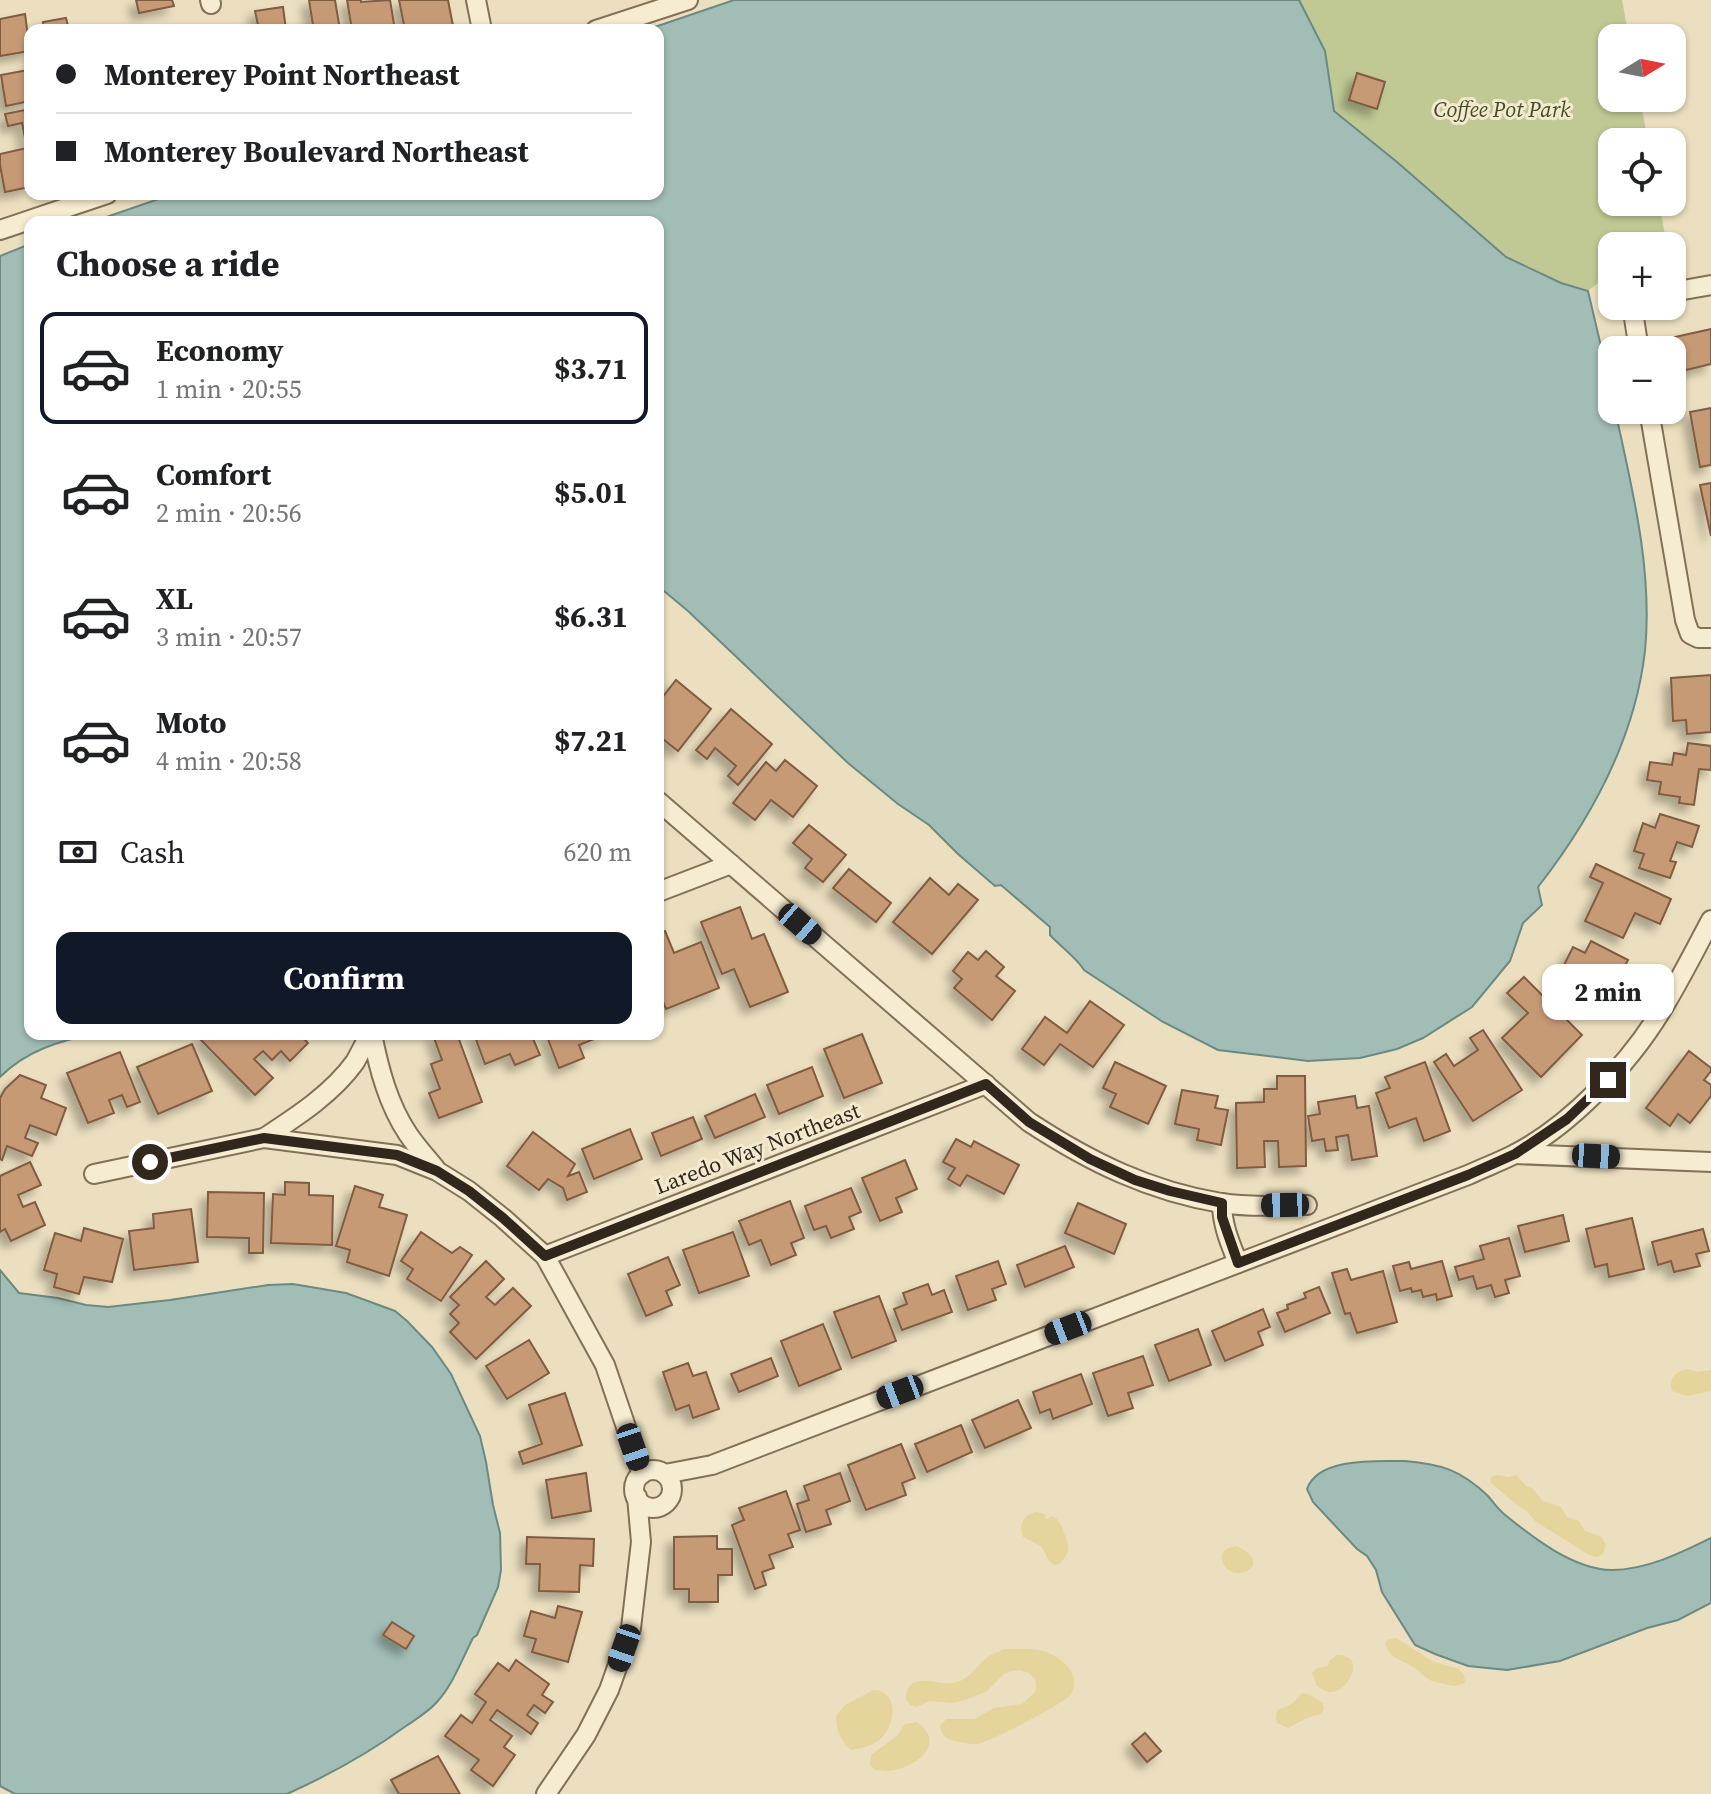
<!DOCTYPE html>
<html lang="en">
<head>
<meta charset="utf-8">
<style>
	:root { --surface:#fff; --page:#f2f2f2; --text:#202124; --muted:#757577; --line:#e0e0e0; --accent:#111827 }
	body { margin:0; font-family:"Source Serif 4",serif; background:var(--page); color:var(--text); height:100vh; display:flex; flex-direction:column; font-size:30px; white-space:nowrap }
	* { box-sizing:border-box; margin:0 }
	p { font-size:26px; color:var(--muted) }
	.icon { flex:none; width:44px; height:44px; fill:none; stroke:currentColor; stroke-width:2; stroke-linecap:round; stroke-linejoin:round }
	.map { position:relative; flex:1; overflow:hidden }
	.panel { position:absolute; left:24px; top:216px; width:640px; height:824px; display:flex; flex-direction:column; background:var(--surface); border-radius:16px; box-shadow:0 2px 6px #0004 }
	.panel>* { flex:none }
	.hud { position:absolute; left:24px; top:24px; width:640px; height:176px; border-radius:16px; box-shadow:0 2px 6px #0004; display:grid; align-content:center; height:176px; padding:0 32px; background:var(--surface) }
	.needle { width:52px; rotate:80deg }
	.buttons { position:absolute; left:1598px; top:24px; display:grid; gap:16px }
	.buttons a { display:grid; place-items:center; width:88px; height:88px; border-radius:16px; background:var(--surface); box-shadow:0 2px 6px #0004; font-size:40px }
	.end { position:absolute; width:36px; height:36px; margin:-18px; border:10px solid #32271c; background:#fff; box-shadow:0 0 0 4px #fff }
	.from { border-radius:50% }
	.bubble { position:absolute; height:56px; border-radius:16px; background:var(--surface); box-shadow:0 2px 6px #0004; font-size:26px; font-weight:700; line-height:56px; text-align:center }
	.car { position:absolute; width:24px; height:48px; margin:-24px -12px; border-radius:10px; box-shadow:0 0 6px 2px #0007; background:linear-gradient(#222 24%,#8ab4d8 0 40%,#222 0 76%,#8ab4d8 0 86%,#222 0) }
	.hud b { display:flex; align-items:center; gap:28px; height:76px; font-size:30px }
	.hud b+b { border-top:2px solid var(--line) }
	.hud i { width:20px; height:20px; background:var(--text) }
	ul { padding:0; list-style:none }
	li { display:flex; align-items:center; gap:24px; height:112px; margin:0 16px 12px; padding:0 16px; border:4px solid transparent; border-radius:16px }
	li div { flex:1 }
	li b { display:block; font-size:30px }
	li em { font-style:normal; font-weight:700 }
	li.on { border-color:var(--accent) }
	li>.icon { width:72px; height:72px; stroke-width:1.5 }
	h2 { padding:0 32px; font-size:36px; line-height:96px }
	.pay { display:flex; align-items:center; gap:20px; height:88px; padding:0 32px; font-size:30px }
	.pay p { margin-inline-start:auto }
	.cta { display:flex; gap:16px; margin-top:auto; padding:16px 32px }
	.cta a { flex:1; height:92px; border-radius:16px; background:var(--accent); color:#fff; font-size:32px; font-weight:700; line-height:92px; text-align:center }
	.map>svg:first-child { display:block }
	.green { fill:#c0c894 }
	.sand { fill:#e6d49d }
	.water { fill:#a2bdb5; stroke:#6a8a82; stroke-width:2 }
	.building { fill:#c79a76; stroke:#805b40; stroke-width:2; filter:url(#shadow) }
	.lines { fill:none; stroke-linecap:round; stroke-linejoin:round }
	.minor-casing { stroke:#827058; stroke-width:22 }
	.minor { stroke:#f6ecd1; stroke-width:18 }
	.route { stroke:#32271c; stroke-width:10 }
	.labels { text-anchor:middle; stroke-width:6; stroke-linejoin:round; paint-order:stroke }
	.park-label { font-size:22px; font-style:italic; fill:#424e24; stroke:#f3e9ce }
	.street-label { font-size:22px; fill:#32271c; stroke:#f3e9ce }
</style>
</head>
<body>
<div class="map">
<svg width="1711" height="1794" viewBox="0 0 1711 1794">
	<defs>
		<filter id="shadow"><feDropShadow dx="-7" dy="7" stdDeviation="4" flood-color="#0004"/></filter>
	</defs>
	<rect width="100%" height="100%" fill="#ebdfbf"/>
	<path class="green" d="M1299 0H1622L1629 38H1612V98H1640L1648 142H1612V202H1659L1667 246H1612V272L1588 291 1561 283 1506 257 1397 162 1334 111 1325 51Z"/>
	<g class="sand">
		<path d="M1687 1369 1698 1372 1711 1370V1391L1687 1396 1672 1391C1668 1379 1675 1372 1687 1369Z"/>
		<path d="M1496 1475 1509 1477 1516 1475 1526 1486 1532 1488 1543 1501 1561 1507 1567 1517 1579 1521 1585 1531 1602 1537 1606 1545 1603 1554 1597 1557 1589 1555 1535 1521 1527 1511 1517 1505 1490 1482 1491 1477Z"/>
		<path d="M1037 1512 1044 1514 1046 1519 1053 1516C1060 1521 1061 1524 1064 1533 1070 1547 1070 1552 1060 1564L1054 1565 1049 1561 1041 1546 1023 1537C1018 1524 1024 1514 1037 1512Z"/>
		<path d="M1236 1546C1248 1550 1264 1564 1244 1572 1225 1579 1209 1549 1236 1546Z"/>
		<path d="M1396 1638 1434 1662 1459 1669 1464 1675 1465 1682C1455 1689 1451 1685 1441 1683 1434 1681 1435 1683 1428 1679 1423 1676 1419 1670 1413 1667 1401 1659 1390 1660 1385 1643L1389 1639Z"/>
		<path d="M1004 1649C1030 1649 1047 1646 1067 1666 1074 1673 1077 1685 1071 1694 1066 1703 992 1740 979 1744 973 1745 967 1743 961 1742 949 1740 942 1739 940 1725L947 1719H974L994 1708 1022 1704 1035 1692 1036 1686 1035 1679 1029 1673 1020 1670 1012 1671 1004 1674 986 1692 962 1701 952 1703 929 1701 917 1707 910 1705 906 1699C907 1670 934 1685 952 1683 966 1682 973 1671 982 1662 988 1655 996 1653 1004 1649Z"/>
		<path d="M1337 1655C1367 1656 1349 1687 1336 1691 1329 1694 1323 1690 1317 1686L1312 1673 1317 1668 1328 1666 1329 1661Z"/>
		<path d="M873 1690C897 1690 896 1719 885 1734 877 1745 863 1748 851 1750 840 1741 836 1730 836 1716L845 1705Z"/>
		<path d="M1303 1693 1310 1695 1323 1703 1324 1709 1321 1714 1307 1718 1288 1728 1277 1723C1273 1705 1285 1710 1294 1702 1297 1699 1299 1695 1303 1693Z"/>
		<path d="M917 1722C949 1745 913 1769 888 1771 886 1771 877 1770 875 1770L870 1765 871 1755 897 1736 905 1724Z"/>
	</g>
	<g class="water">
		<path d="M734 0H1299L1325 51 1334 111 1397 162 1506 257 1561 283 1588 291 1612 393V410H1615C1632 488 1653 570 1645 651 1635 738 1591 819 1538 887L1542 905 1523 923 1510 961 1472 1007 1423 1038 1397 1049 1360 1058 1308 1061 1218 1050 1163 1022 1084 970C1078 959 1060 946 1050 935V927L1001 885 995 886 958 854 929 825 898 804 848 763 688 611 658 586V222H92L173 194H658V30H646Z"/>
		<path d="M30 244V1034H96C60 1040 26 1051 0 1077V256Z"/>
		<path d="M0 1270 19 1293 58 1298 86 1305 108 1307 170 1300 268 1285 293 1284 346 1293 395 1311 407 1321 432 1347 451 1374 480 1436 486 1462 493 1505 500 1533 501 1570 498 1587 477 1635 473 1638C462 1659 453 1685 436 1703 428 1712 416 1719 406 1726 369 1753 329 1775 287 1794H15L0 1786Z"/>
		<path d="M1405 1461C1441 1464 1461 1470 1488 1496 1493 1502 1498 1509 1504 1514 1532 1537 1574 1570 1612 1570 1646 1570 1681 1553 1711 1538V1603L1678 1620 1647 1628 1560 1661 1507 1670 1468 1666 1435 1654 1415 1645 1382 1592 1376 1570 1367 1556 1357 1549 1313 1502 1307 1489C1318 1457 1377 1461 1405 1461Z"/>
	</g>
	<g class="building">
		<path d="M136 0H172L174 6 139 13Z"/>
		<path d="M309 0H335L340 30H301L300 28 313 25Z"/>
		<path d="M347 0H361V2L390 0 395 30H352Z"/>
		<path d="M399 0H448L453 26 426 30H405Z"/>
		<path d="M283 7 286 30H259L255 11Z"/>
		<path d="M25 14 30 51 0 56V19Z"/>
		<path d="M66 18 69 30H44L43 22Z"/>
		<path d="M27 65H30V101L6 106 1 75 28 70Z"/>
		<path d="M1357 73 1385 82 1377 109 1349 100Z"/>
		<path d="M30 109V187L5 192 0 165V154L27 148 22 123 8 126 5 114Z"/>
		<path d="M1711 329V364L1682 371 1675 337Z"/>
		<path d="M1711 408V465L1700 467 1690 412Z"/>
		<path d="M1711 483V536L1700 485Z"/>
		<path d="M1711 675V732L1687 734 1686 720 1673 721 1671 678Z"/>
		<path d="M676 680 711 709 678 751 658 735V703Z"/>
		<path d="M731 709 772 744 738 785 728 776 736 766 715 748 707 759 696 750Z"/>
		<path d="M1688 743 1711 746V770L1699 769 1694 805 1679 803 1680 797 1659 794 1661 782 1647 780 1650 762 1672 765 1674 753 1686 755Z"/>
		<path d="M785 760 817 786 793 817 771 800 755 820 733 803 766 762 776 771Z"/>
		<path d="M1660 814 1699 826 1692 847 1677 842 1670 861 1676 862 1670 878 1639 868 1644 854 1634 851 1643 823 1655 828Z"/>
		<path d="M809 825 846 855 823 882 805 868 812 859 793 843Z"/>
		<path d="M1596 864 1671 899 1660 924 1635 913 1623 938 1585 921 1603 883 1590 877Z"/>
		<path d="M849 869 891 903 876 922 833 888Z"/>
		<path d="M930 878 949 895 958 884 978 900 932 954 893 922Z"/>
		<path d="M740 907 752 939 764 934 788 992 750 1007 734 969 722 974 701 922Z"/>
		<path d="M665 931 674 953 701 942 719 988 666 1009 658 990V934Z"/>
		<path d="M1591 941 1628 960 1616 984 1591 971 1585 983 1561 971 1573 947 1585 953Z"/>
		<path d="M986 951 1004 967 996 976 1015 991 992 1020 954 988 962 979 953 971 968 952 978 960Z"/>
		<path d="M1524 977 1582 1035 1541 1077 1502 1038 1528 1013 1507 993Z"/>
		<path d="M1090 1001 1124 1025 1093 1067 1060 1044 1044 1065 1022 1049 1045 1017 1067 1033Z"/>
		<path d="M1483 1030 1522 1090 1473 1121 1434 1062 1446 1054 1454 1066 1478 1050 1470 1038Z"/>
		<path d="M205 1034H299L308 1043 290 1061 281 1051 272 1060 263 1051 254 1059 273 1078 255 1095 200 1039Z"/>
		<path d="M436 1034H457L482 1102 439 1118 429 1093 440 1089 431 1064 442 1060 433 1035Z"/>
		<path d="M474 1034H531L540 1055 515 1065 510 1054 485 1064Z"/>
		<path d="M546 1034H603L604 1035 579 1045 584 1058 559 1068Z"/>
		<path d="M862 1034 882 1083 844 1098 824 1049Z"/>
		<path d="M192 1044 212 1091 158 1114 137 1067Z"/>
		<path d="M1689 1051 1711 1068V1071L1704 1080 1711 1085V1096L1690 1123 1678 1114 1670 1126 1646 1108Z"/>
		<path d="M120 1052 140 1102 127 1107 122 1095 109 1100 114 1113 88 1123 67 1073Z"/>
		<path d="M1115 1062 1166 1086 1148 1124 1110 1107 1116 1094 1103 1088Z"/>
		<path d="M1425 1062 1450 1131 1424 1141 1416 1118 1389 1128 1376 1093 1390 1088 1385 1077Z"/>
		<path d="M812 1067 823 1096 779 1114 767 1085Z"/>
		<path d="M20 1075 46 1085 41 1098 66 1108 56 1135 30 1125 25 1138 38 1143 32 1156 7 1146 2 1160 0 1159V1098L5 1089Z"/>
		<path d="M1277 1076H1305L1306 1166 1279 1167 1278 1141H1264L1265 1167 1237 1168 1236 1103 1264 1102V1089H1277Z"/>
		<path d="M1182 1090 1218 1096 1215 1108 1228 1110 1221 1145 1197 1140 1199 1129 1175 1124Z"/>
		<path d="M755 1094 765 1117 715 1138 705 1116Z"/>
		<path d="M1355 1096 1357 1108 1369 1106 1377 1156 1352 1160 1348 1135 1336 1137 1338 1150 1326 1151 1324 1139 1312 1141 1308 1116 1320 1114 1318 1102Z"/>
		<path d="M693 1117 702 1139 661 1156 652 1133Z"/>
		<path d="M630 1129 642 1159 594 1179 582 1149Z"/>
		<path d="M533 1132 575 1164 568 1176 579 1172 587 1192 567 1200 563 1188 548 1179 539 1190 507 1166Z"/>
		<path d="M956 1139 971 1147 974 1141 1019 1165 1004 1194 967 1175 960 1186 948 1179 955 1168 943 1162Z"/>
		<path d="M905 1160 917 1189 896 1198 902 1212 880 1221 862 1178Z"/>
		<path d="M30 1162 41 1185 18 1195 23 1207 35 1202 45 1225 11 1241 5 1229 0 1232V1176Z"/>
		<path d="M285 1182 309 1183V1195L333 1196 332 1245 271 1243 273 1194 285 1195Z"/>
		<path d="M355 1186 383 1195 379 1207 407 1215 389 1276 347 1262 350 1250 336 1246Z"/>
		<path d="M851 1188 861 1212 849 1217 854 1229 831 1238 826 1226 814 1230 805 1206Z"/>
		<path d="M208 1192 264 1193 263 1253H249V1238L207 1237Z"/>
		<path d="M790 1201 804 1238 791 1243 796 1255 771 1265 761 1240 749 1245 739 1221Z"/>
		<path d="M1078 1203 1126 1224 1114 1254 1065 1233Z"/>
		<path d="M191 1209 198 1262 134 1270 129 1231 154 1228 153 1214Z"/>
		<path d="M1563 1215 1569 1241 1525 1252 1518 1226Z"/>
		<path d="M1632 1218 1644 1269 1609 1277 1607 1264 1595 1267 1586 1229Z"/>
		<path d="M84 1228 123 1239 112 1282 84 1277 79 1294 54 1287 57 1274 44 1270 55 1233 81 1241Z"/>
		<path d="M1703 1229 1709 1251 1696 1254 1700 1266 1674 1272 1671 1261 1658 1265 1652 1242Z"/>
		<path d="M421 1232 452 1253 460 1247 472 1255 441 1301 407 1279 413 1269 401 1261Z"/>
		<path d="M733 1232 749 1276 699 1293 683 1250Z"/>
		<path d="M1509 1238 1520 1276 1505 1280 1509 1293 1495 1297 1491 1285 1477 1289 1473 1276 1459 1280 1455 1267 1484 1259 1480 1246Z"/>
		<path d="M1065 1246 1074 1267 1025 1287 1017 1265Z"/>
		<path d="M668 1257 680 1285 666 1291 672 1305 646 1316 628 1274Z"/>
		<path d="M486 1261 504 1279 486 1297 495 1305 513 1288 531 1306 476 1359 450 1332 459 1323 450 1314 459 1305 450 1297Z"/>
		<path d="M998 1261 1006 1284 992 1289 996 1300 968 1310 956 1276Z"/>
		<path d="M1442 1261 1452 1296 1437 1300 1436 1294 1423 1297 1421 1290 1412 1292 1411 1288 1400 1291 1393 1266 1409 1262 1411 1269Z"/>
		<path d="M1347 1269 1351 1280 1383 1271 1397 1322 1357 1333 1350 1313 1345 1314 1332 1273Z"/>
		<path d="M928 1284 932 1295 944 1290 952 1312 902 1330 894 1309 907 1304 903 1293Z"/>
		<path d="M1319 1287 1330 1313 1285 1332 1277 1313 1288 1309 1287 1305 1306 1298 1304 1293Z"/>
		<path d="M879 1296 896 1341 852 1358 834 1312Z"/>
		<path d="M1263 1309 1270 1327 1258 1332 1263 1345 1225 1361 1212 1331Z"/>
		<path d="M823 1324 841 1369 799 1386 781 1341Z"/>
		<path d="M1198 1329 1211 1365 1169 1381 1155 1345Z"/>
		<path d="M529 1340 549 1373 507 1399 486 1366Z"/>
		<path d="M1143 1356 1153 1385 1128 1393 1133 1408 1108 1416 1093 1373Z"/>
		<path d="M771 1358 778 1376 739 1392 731 1374Z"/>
		<path d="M688 1363 693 1376 706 1372 719 1409 693 1418 689 1405 676 1410 663 1372Z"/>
		<path d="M1081 1374 1092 1404 1053 1419 1050 1409 1040 1413 1033 1392Z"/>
		<path d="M565 1393 582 1445 523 1464 519 1452 542 1444 529 1405Z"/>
		<path d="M1018 1400 1031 1428 985 1448 972 1420Z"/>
		<path d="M961 1425 972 1452 927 1472 915 1444Z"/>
		<path d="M901 1444 915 1478 902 1483 906 1495 866 1510 848 1465Z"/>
		<path d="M586 1473 591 1511 552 1518 546 1480Z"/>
		<path d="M840 1473 850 1501 826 1510 831 1524 806 1532 797 1504 809 1500 804 1486Z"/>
		<path d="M786 1491 800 1530 788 1534 793 1547 769 1555 774 1568 762 1572 766 1585 755 1589 732 1525 744 1520 739 1508Z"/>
		<path d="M717 1536V1549H732V1575H718V1602H689V1589H674V1537Z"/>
		<path d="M527 1537 594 1539 593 1566 580 1565 579 1592 539 1591 540 1564H526Z"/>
		<path d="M558 1606 582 1612 568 1662 532 1652 536 1639 524 1636 531 1611 555 1618Z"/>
		<path d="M392 1622 414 1636 406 1649 383 1635Z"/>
		<path d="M516 1660 549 1684 542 1695 553 1702 545 1713 534 1705 527 1715 538 1723 531 1734 497 1710 490 1720 512 1736 504 1747 515 1755 493 1786 471 1770 479 1760 445 1736 461 1715 472 1723 486 1702 475 1694 498 1663 509 1671Z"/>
		<path d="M1145 1733 1161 1751 1147 1762 1132 1744Z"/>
		<path d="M438 1756 460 1794H399L391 1780Z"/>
	</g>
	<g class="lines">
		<g class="minor-casing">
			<g id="minor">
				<path d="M210 0 211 4"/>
				<path d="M476 0 482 30"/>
				<path d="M596 30 688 0"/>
				<path d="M0 230 107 194"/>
				<path d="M1672 292 1711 285"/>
				<path d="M1639 350 1634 318 1639 306"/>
				<path d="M1649 410 1685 620 1690 634 1698 638H1711"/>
				<path d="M658 801 1029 1122C1090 1162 1149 1191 1221 1203 1249 1207 1278 1206 1307 1205"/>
				<path d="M658 892 731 864"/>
				<path d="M372 1034C379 1069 388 1104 408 1134 416 1146 426 1157 435 1168"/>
				<path d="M264 1138C296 1117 332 1094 355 1062 360 1053 365 1043 370 1034"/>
				<path d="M1515 1154 1711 1162"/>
				<path d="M94 1174 264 1138 397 1155 437 1171 469 1191 503 1218 545 1256 605 1365 642 1474"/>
				<path d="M1222 1203C1222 1225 1230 1243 1238 1263"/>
				<path d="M545 1256 986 1084"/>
				<circle cx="653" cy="1489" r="19"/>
				<path d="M665 1474 712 1465 1468 1175C1483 1168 1499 1162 1513 1155 1569 1127 1629 1064 1661 1011 1679 982 1695 950 1711 920"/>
				<path d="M546 1794 586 1735 609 1690 631 1628 641 1542 637 1497"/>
			</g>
		</g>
		<use href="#minor" class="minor"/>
	</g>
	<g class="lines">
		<path class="route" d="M150 1162 264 1138 397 1155 437 1171 469 1191 503 1218 545 1256 986 1084 1029 1122 1090 1159 1135 1180 1170 1191 1222 1203V1217L1238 1263 1468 1175 1515 1154 1567 1119 1608 1080"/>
	</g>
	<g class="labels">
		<g class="park-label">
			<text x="1502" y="117">Coffee Pot Park</text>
		</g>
		<g class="street-label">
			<text transform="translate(757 1148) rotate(-21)" y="8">Laredo Way Northeast</text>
		</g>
	</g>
</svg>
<div class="buttons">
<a><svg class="needle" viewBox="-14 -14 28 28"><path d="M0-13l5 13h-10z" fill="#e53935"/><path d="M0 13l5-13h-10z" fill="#757577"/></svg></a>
<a><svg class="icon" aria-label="locate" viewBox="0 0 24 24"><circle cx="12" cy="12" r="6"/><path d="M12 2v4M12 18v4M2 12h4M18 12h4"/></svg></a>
<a>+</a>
<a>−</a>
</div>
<i class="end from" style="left:150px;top:1162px"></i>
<i class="end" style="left:1608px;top:1080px"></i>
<div class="bubble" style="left:1542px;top:964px;width:132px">2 min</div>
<i class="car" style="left:800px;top:924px;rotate:131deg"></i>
<i class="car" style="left:1596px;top:1156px;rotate:93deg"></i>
<i class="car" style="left:1285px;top:1205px;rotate:269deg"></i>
<i class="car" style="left:1068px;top:1328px;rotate:249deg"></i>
<i class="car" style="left:900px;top:1392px;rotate:249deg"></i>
<i class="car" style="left:633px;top:1447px;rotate:161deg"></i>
<i class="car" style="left:624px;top:1648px;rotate:199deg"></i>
<div class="hud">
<b><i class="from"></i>Monterey Point Northeast</b>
<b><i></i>Monterey Boulevard Northeast</b>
</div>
<section class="panel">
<h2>Choose a ride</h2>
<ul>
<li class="on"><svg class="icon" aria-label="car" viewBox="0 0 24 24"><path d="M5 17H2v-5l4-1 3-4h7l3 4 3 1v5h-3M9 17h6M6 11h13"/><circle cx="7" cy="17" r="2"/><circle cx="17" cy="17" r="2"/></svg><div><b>Economy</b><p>1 min · 20:55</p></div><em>$3.71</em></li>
<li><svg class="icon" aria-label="car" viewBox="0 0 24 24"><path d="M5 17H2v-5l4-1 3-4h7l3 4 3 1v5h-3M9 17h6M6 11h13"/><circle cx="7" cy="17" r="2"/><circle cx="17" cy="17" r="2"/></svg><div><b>Comfort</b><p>2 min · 20:56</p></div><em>$5.01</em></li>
<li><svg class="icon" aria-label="car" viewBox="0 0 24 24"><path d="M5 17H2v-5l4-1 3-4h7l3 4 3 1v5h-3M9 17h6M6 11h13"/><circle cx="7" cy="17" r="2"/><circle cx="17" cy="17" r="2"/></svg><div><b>XL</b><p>3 min · 20:57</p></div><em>$6.31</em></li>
<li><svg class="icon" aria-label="car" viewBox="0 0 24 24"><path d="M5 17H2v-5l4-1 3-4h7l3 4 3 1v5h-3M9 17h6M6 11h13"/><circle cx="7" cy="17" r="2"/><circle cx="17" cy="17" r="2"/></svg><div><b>Moto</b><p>4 min · 20:58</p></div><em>$7.21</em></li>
</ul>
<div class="pay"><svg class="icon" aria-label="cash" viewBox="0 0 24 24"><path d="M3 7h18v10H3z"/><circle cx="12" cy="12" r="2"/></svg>Cash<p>620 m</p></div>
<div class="cta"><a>Confirm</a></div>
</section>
</div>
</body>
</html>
